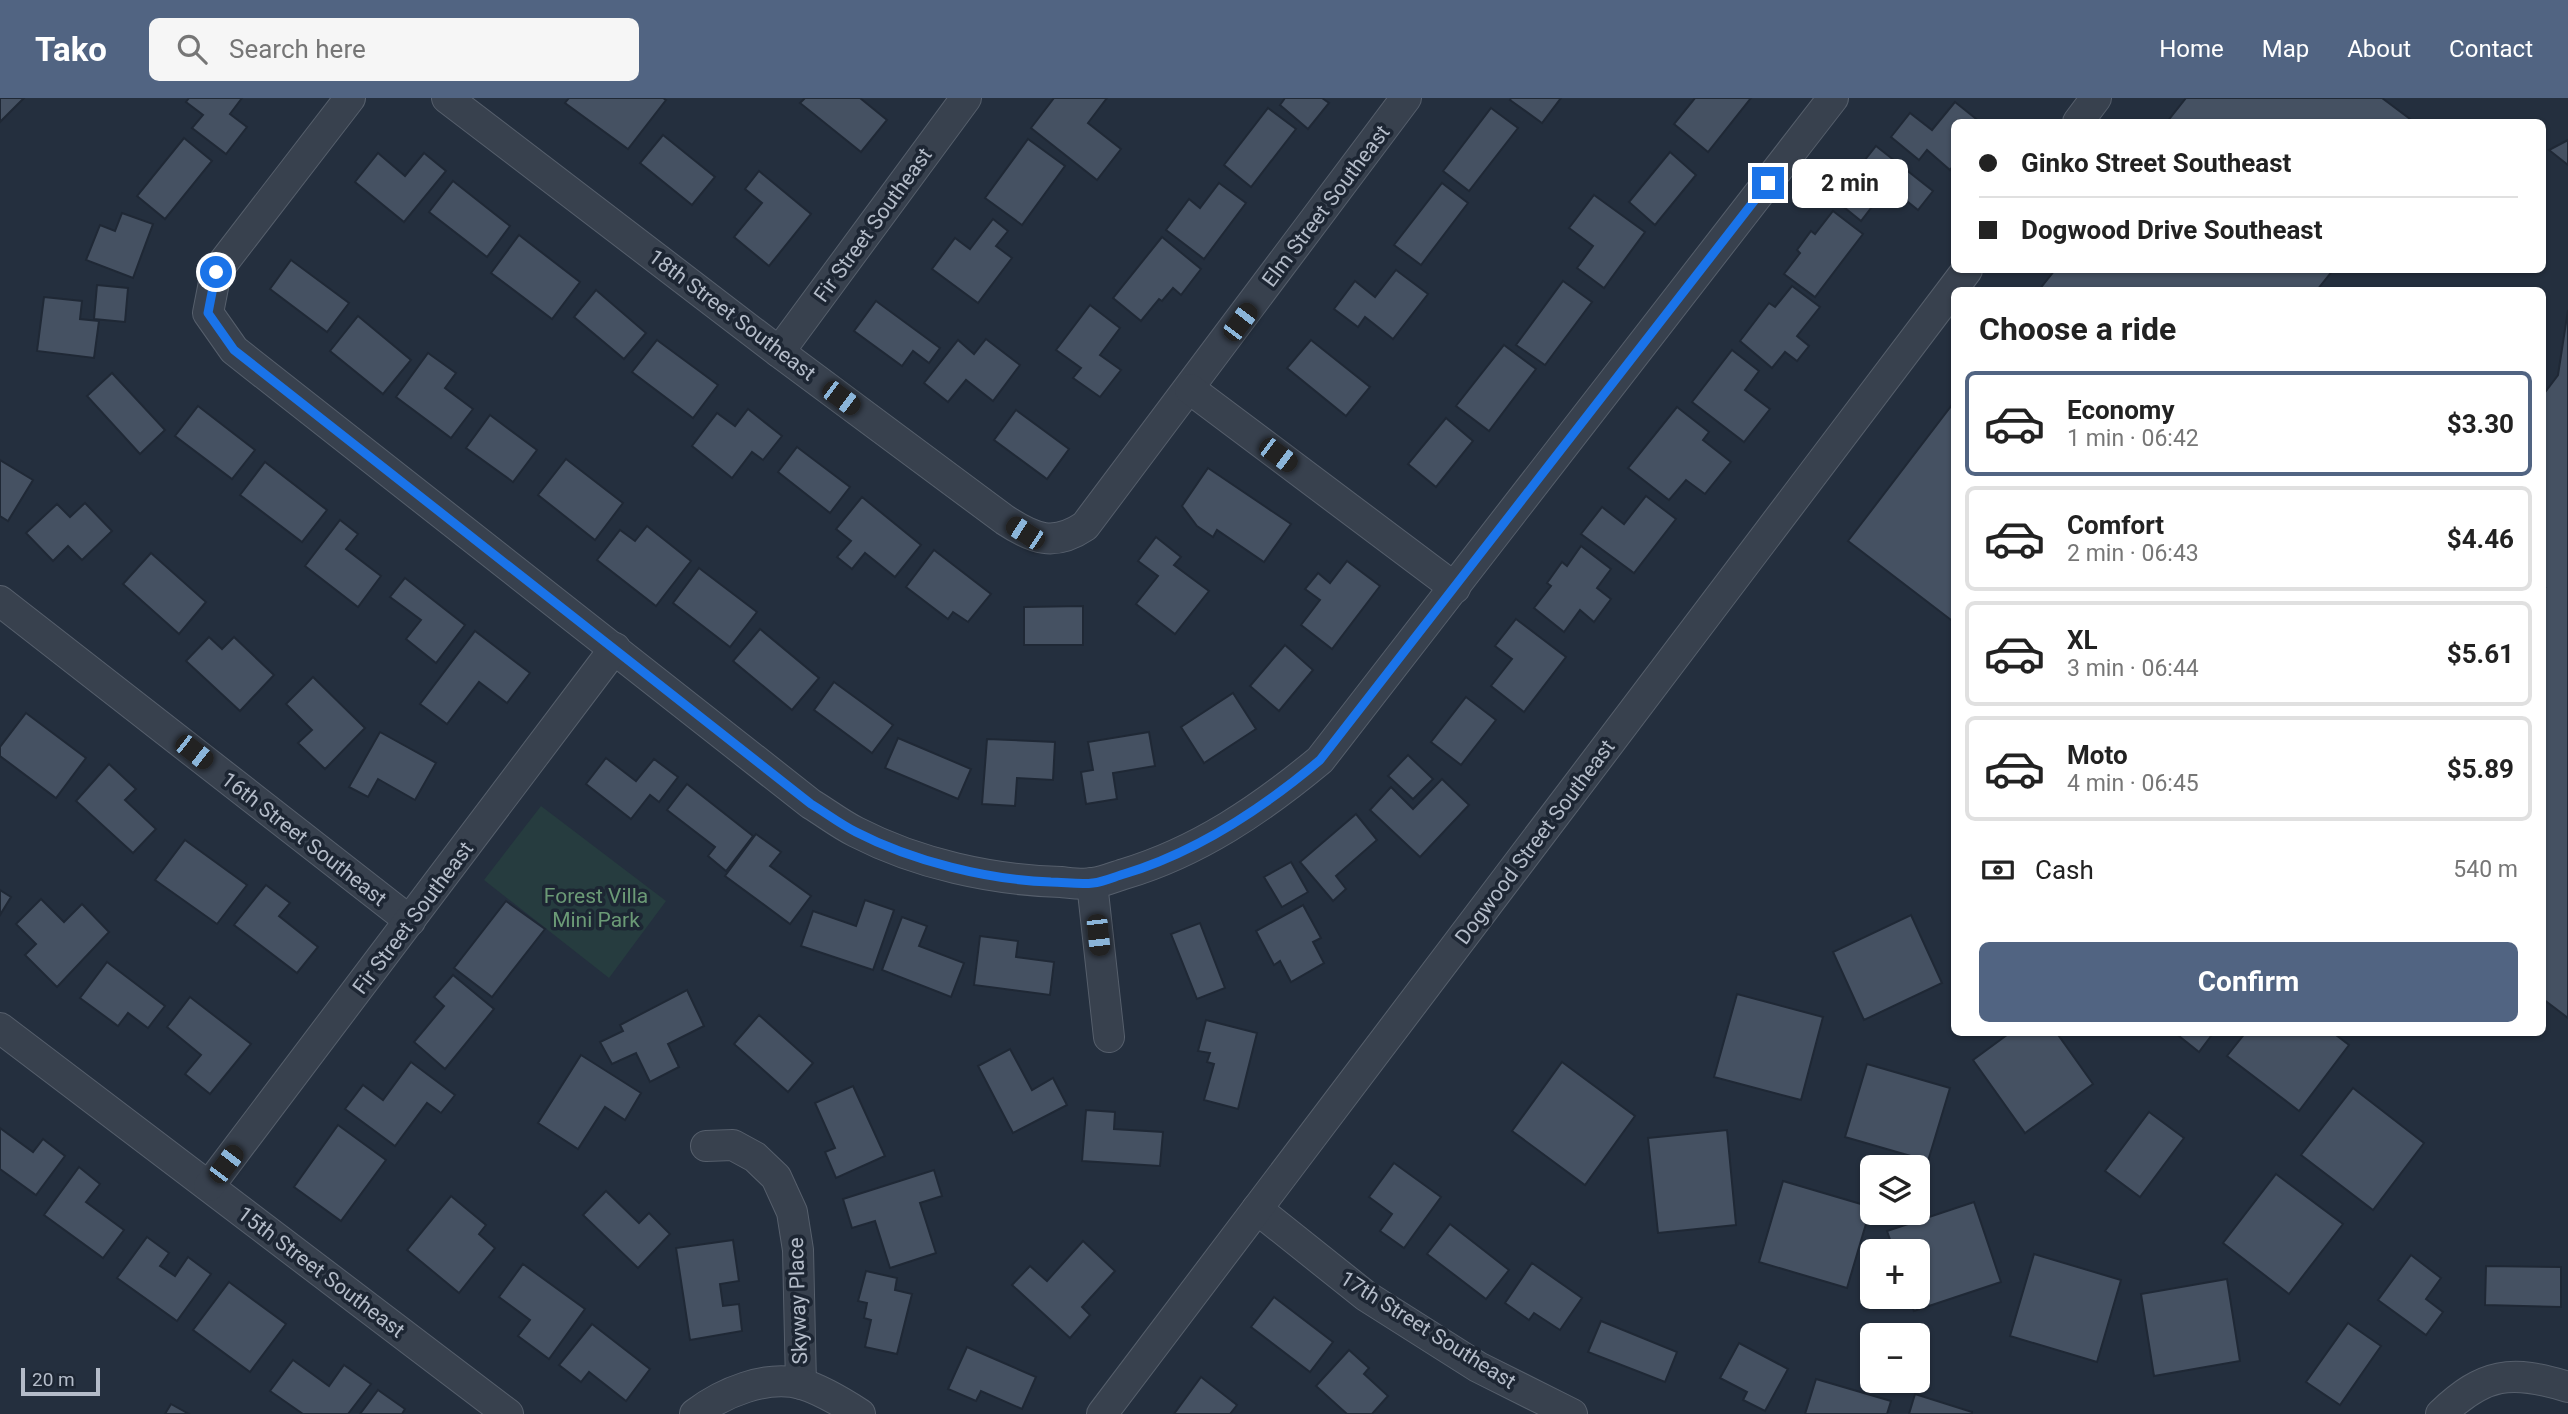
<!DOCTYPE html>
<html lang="en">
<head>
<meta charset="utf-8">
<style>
	:root { --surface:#fff; --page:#f6f6f6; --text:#222; --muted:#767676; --line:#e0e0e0; --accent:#516482 }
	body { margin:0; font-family:Roboto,sans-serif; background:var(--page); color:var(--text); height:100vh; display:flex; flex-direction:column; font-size:26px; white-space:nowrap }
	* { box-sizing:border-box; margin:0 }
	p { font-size:23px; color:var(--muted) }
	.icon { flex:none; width:38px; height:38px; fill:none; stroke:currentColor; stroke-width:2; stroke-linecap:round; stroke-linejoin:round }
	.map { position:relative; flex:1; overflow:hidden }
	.panel { position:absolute; left:1951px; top:189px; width:595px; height:749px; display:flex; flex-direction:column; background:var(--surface); border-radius:10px; box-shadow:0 2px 5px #0004 }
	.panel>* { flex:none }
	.top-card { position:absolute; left:1951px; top:21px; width:595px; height:154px; border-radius:10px; box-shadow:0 2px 5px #0004; display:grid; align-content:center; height:154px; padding:0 28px; background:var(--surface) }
	.buttons { position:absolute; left:1860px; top:1057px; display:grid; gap:14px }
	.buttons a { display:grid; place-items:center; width:70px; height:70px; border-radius:10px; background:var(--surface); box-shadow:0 2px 5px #0004; font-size:35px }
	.scale { position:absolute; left:21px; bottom:18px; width:79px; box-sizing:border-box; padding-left:7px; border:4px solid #b4bcc9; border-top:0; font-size:19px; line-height:24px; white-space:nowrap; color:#b4bcc9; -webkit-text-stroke:5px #1d2633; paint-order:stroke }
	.end { position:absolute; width:32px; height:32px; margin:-16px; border:9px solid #1a73e8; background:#fff; box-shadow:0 0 0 4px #fff }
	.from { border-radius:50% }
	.bubble { position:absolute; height:49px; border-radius:10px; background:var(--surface); box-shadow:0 2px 5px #0004; font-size:23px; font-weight:700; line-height:49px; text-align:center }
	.car { position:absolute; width:21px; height:42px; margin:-21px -10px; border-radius:9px; box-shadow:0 0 5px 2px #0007; background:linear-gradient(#222 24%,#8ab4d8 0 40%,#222 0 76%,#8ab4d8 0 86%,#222 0) }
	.top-card b { display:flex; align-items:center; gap:24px; height:66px; font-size:26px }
	.top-card b+b { border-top:2px solid var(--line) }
	.top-card i { width:18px; height:18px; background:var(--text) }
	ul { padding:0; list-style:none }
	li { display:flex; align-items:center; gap:21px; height:105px; margin:0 14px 10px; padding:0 14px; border:4px solid var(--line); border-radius:10px }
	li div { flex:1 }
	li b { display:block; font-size:26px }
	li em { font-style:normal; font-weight:700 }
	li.on { border-color:var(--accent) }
	li>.icon { width:63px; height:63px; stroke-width:1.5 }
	h2 { padding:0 28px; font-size:32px; line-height:84px }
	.pay { display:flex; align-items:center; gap:18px; height:77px; padding:0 28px; font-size:26px }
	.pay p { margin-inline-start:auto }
	.action { display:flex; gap:14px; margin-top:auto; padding:14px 28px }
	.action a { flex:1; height:80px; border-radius:10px; background:var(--accent); color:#fff; font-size:28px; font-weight:700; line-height:80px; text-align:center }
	header { display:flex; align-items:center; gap:42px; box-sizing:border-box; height:98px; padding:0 35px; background:var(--accent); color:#fff }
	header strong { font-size:33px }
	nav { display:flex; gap:38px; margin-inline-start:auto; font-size:24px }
	.search { width:490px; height:63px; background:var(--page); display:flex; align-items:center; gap:18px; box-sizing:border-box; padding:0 24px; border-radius:10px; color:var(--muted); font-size:26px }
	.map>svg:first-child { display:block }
	.green { fill:#263c3f }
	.building { fill:#455162; stroke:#1f2835; stroke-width:2 }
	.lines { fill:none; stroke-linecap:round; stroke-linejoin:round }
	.minor-casing { stroke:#565f6c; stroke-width:32 }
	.minor { stroke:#38414e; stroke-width:30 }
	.route { stroke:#1a73e8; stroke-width:9 }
	.labels { text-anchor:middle; stroke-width:7; stroke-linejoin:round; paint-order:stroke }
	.street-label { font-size:21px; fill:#b4bcc9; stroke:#1d2633 }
	.park-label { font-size:21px; fill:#6b9a76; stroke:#1d2633 }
</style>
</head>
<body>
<header>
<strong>Tako</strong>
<div class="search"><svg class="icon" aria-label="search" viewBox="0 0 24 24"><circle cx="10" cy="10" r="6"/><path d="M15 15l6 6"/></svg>Search here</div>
<nav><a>Home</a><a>Map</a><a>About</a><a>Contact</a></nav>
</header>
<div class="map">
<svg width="2568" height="1316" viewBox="0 0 2568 1316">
	<rect width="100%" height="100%" fill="#242f3e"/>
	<path class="green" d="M541 708 666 803 609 880 484 782Z"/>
	<g class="building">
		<path d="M0 0H24L0 24Z"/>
		<path d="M189 0H242L230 16 247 29 226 56 192 30 203 17 186 4Z"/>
		<path d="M569 0H663L666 2 628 51 565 5Z"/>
		<path d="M805 0H860L887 22 861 54 800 5Z"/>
		<path d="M1054 0H1107L1088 25 1121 51 1097 82 1031 30Z"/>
		<path d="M1285 0H1322L1329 5 1308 31 1280 7Z"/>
		<path d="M1511 0H1561L1542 25 1510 2Z"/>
		<path d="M1695 0H1751L1708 54 1674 26Z"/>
		<path d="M2186 0H2382L2414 24H2167Z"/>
		<path d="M1955 4 1980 24H1955V66L1950 72 1927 52 1919 62 1891 39 1910 15 1932 32Z"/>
		<path d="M1268 10 1296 31 1251 89 1224 67Z"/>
		<path d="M1491 10 1518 30 1469 93 1443 73Z"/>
		<path d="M663 37 715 79 692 107 640 65Z"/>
		<path d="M184 40 212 63 165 121 137 98Z"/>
		<path d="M1028 41 1065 68 1022 127 985 100Z"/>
		<path d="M2568 42V67L2549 52Z"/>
		<path d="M1876 48 1933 93 1918 112 1888 88 1861 123 1834 101Z"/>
		<path d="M1670 54 1696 77 1655 127 1629 104Z"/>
		<path d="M378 55 405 78 424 55 446 73 404 124 355 84Z"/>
		<path d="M759 73 811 116 769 168 734 139 762 105 745 91Z"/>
		<path d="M453 83 510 128 487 159 429 114Z"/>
		<path d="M1219 85 1246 105 1204 161 1166 132 1189 101 1200 110Z"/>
		<path d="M1442 85 1468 105 1421 167 1394 147Z"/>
		<path d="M1594 97 1645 134 1604 190 1577 170 1593 148 1569 130Z"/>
		<path d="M1833 113 1863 136 1815 199 1784 176 1800 155 1797 152 1811 133 1815 136Z"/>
		<path d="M122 115 153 126 133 180 86 162 100 127 115 133Z"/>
		<path d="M993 121 1008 133 996 148 1012 160 978 205 932 171 955 140 970 151Z"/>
		<path d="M519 137 580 184 552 221 491 175Z"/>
		<path d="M1162 139 1201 171 1181 197 1173 190 1162 203 1159 201 1141 223 1113 200Z"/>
		<path d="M291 162 349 205 327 234 270 191Z"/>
		<path d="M1396 172 1428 196 1393 241 1365 219 1358 229 1334 211 1355 183 1375 199Z"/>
		<path d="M2055 172H2333L2317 192H2039Z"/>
		<path d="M1563 183 1592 204 1545 267 1516 247Z"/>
		<path d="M97 187 128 190 125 224 94 221Z"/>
		<path d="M1792 188 1820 209 1797 238 1809 248 1797 263 1785 254 1772 270 1740 243 1769 205 1775 209Z"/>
		<path d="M596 192 646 235 624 261 574 219Z"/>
		<path d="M44 199 82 203 80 221 99 223 94 260 37 253Z"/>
		<path d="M876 203 940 250 929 265 913 253 902 268 854 233Z"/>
		<path d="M1090 207 1120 230 1100 257 1121 272 1100 299 1073 280 1081 270 1056 252Z"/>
		<path d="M2568 212V920L2543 901V493L2545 490 2543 489V297L2558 277Z"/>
		<path d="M358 218 411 262 383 296 330 253Z"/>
		<path d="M986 241 1020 267 993 303 966 282 948 304 924 285 958 242 974 256Z"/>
		<path d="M657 242 718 287 693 320 632 274Z"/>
		<path d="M1311 242 1370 289 1346 318 1287 270Z"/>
		<path d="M1504 247 1536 271 1489 333 1456 308Z"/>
		<path d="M1732 252 1759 273 1745 292 1770 311 1744 344 1692 304Z"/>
		<path d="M428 255 456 275 445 290 473 311 451 340 396 299Z"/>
		<path d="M112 275 165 332 140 356 87 298Z"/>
		<path d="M1955 303V525L1848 443Z"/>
		<path d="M198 308 255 352 232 381 175 338Z"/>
		<path d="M1677 309 1709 334 1703 342 1731 364 1705 396 1686 382 1669 402 1628 370Z"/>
		<path d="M748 311 782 338 763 362 752 354 732 380 692 348 717 315 735 328Z"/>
		<path d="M1016 312 1069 351 1047 381 994 342Z"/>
		<path d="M490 317 537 352 513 384 466 350Z"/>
		<path d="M1446 320 1473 343 1436 389 1408 366Z"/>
		<path d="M797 349 850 389 830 415 778 374Z"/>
		<path d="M566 361 623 405 595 442 538 397Z"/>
		<path d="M0 362 33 382 8 423 0 418Z"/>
		<path d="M265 364 327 412 302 444 240 397Z"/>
		<path d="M1208 370 1291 426 1264 464 1217 432 1213 439 1197 428 1182 408Z"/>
		<path d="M1646 398 1676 421 1634 475 1581 436 1602 409 1624 426Z"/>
		<path d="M862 399 921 447 895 479 865 455 852 471 837 459 851 443 836 431Z"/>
		<path d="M85 405 112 433 82 462 68 448 53 463 26 435 57 406 70 419Z"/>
		<path d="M340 422 358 436 346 451 381 478 358 509 305 468Z"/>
		<path d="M647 428 691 463 656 508 597 462 620 432 635 443Z"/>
		<path d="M1156 439 1181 459 1174 467 1209 493 1175 536 1136 506 1158 478 1138 463Z"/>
		<path d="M1581 448 1611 471 1597 490 1611 501 1594 524 1580 512 1564 534 1534 510 1551 488 1547 485 1562 464 1567 468Z"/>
		<path d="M934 452 991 496 968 524 953 514 948 521 906 489Z"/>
		<path d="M151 455 206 504 179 536 123 486Z"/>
		<path d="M1347 463 1380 488 1332 551 1301 527 1320 502 1305 491 1318 475 1330 485Z"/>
		<path d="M699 470 757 514 730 549 673 505Z"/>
		<path d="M405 480 465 527 436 565 406 541 421 522 390 499Z"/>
		<path d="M1083 508V547H1024V509Z"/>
		<path d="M1516 521 1566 559 1524 614 1491 588 1512 561 1495 548Z"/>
		<path d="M760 531 819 580 792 612 733 563Z"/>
		<path d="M475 533 530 575 507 605 479 584 447 626 420 606Z"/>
		<path d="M209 539 222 551 234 539 274 577 240 613 186 563Z"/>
		<path d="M1285 547 1313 572 1279 613 1250 588Z"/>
		<path d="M313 579 365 630 325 671 298 645 312 632 286 606Z"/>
		<path d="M834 584 893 627 872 655 814 612Z"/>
		<path d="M1233 595 1256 631 1204 665 1181 629Z"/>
		<path d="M1466 599 1496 622 1461 667 1431 644Z"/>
		<path d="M26 615 86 660 56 700 0 658V649Z"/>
		<path d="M380 634 436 665 415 702 378 681 368 699 349 689Z"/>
		<path d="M1149 634 1155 668 1113 675 1117 701 1086 706 1081 674 1093 672 1088 644Z"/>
		<path d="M898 640 971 671 958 701 885 670Z"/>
		<path d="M987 641 1055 644 1053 682 1017 680 1015 708 982 706Z"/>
		<path d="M1408 657 1433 681 1413 701 1388 678Z"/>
		<path d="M606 660 636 683 654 661 678 679 659 704 650 697 631 721 586 686Z"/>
		<path d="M109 666 136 691 125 702 156 731 133 755 76 703Z"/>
		<path d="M1442 681 1469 707 1420 759 1370 712 1391 689 1413 711Z"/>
		<path d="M687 686 753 738 726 773 708 758 715 749 667 712Z"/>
		<path d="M1356 716 1377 742 1336 778 1346 791 1333 803 1300 764Z"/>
		<path d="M756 736 781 754 770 768 811 798 790 826 725 778Z"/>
		<path d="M185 742 247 787 217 826 155 782Z"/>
		<path d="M1291 764 1308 794 1282 809 1264 779Z"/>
		<path d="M266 787 290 805 279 818 318 849 297 875 234 827Z"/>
		<path d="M0 792 11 799 0 817Z"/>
		<path d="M41 801 64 824 82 806 109 834 57 889 25 857 36 846 16 826Z"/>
		<path d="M865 802 894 812 873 872 801 848 813 813 856 828Z"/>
		<path d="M506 803 545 831 492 899 454 870Z"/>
		<path d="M1303 807 1321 840 1313 844 1324 865 1291 884 1280 863 1274 867 1256 833Z"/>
		<path d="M1911 817 1942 885 1864 922 1833 854Z"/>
		<path d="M902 819 927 828 919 848 964 865 951 899 882 872Z"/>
		<path d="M1200 825 1225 890 1197 901 1171 836Z"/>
		<path d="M980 838 1018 843 1016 859 1054 864 1050 897 974 887Z"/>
		<path d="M107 864 165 908 148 930 128 915 118 928 80 900Z"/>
		<path d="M453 877 494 911 445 971 414 944 444 908 434 899Z"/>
		<path d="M687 892 704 928 668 946 679 969 650 984 636 955 612 966 600 944 623 933 620 927Z"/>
		<path d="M1737 896 1823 919 1801 1002 1714 979Z"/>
		<path d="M190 899 251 946 210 996 185 976 201 957 167 929Z"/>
		<path d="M759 917 813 965 788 994 734 946Z"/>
		<path d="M1206 922 1257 935 1238 1011 1204 1002 1214 966 1207 964 1210 955 1198 953Z"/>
		<path d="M2011 934H2056L2093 986 2025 1035 1973 962Z"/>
		<path d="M2174 934H2214L2199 954Z"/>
		<path d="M2246 934H2332L2349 947 2299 1013 2227 958Z"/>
		<path d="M1010 951 1032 992 1053 980 1067 1007 1013 1035 978 968Z"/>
		<path d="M581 957 641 995 625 1022 605 1009 578 1051 538 1025Z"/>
		<path d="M411 964 455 997 441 1015 427 1005 395 1048 345 1011 363 987 383 1002Z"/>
		<path d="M1562 964 1635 1018 1585 1087 1512 1033Z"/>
		<path d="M1867 966 1950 990 1928 1063 1845 1039Z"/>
		<path d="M853 988 885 1058 836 1080 825 1054 835 1050 815 1005Z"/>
		<path d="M2353 990 2424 1045 2373 1112 2301 1057Z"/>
		<path d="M1086 1012 1115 1014 1114 1031 1163 1034 1160 1068 1082 1063Z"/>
		<path d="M2149 1014 2184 1040 2140 1099 2105 1073Z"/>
		<path d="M338 1027 386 1062 341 1123 294 1089Z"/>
		<path d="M0 1030 33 1054 43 1041 65 1058 36 1097 0 1071Z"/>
		<path d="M1727 1032 1736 1127 1658 1135 1648 1040Z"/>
		<path d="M1394 1065 1441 1099 1404 1150 1380 1133 1392 1116 1369 1099Z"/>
		<path d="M79 1069 100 1086 86 1104 124 1132 103 1160 44 1117Z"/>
		<path d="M934 1072 942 1098 920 1105 936 1155 890 1170 875 1123 852 1130 843 1101Z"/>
		<path d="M2276 1076 2343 1126 2289 1196 2223 1145Z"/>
		<path d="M1783 1083 1871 1109 1847 1190 1759 1164Z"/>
		<path d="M606 1093 639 1125 649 1115 670 1136 638 1170 583 1117Z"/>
		<path d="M451 1098 486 1127 479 1136 495 1150 459 1195 407 1152Z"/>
		<path d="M1974 1104 2001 1184 1914 1213 1909 1199H1918V1153H1894L1887 1133Z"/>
		<path d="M1450 1126 1509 1172 1486 1201 1427 1156Z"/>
		<path d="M147 1139 169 1155 160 1168 175 1178 188 1159 211 1176 177 1223 117 1180Z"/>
		<path d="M733 1142 739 1183 720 1186 723 1208 739 1206 742 1233 690 1242 676 1150Z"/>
		<path d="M1083 1143 1115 1173 1082 1209 1090 1217 1070 1240 1012 1187 1030 1168 1047 1183Z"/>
		<path d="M2034 1156 2121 1182 2097 1264 2010 1238Z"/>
		<path d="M2411 1157 2441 1180 2426 1201 2443 1214 2426 1237 2378 1202Z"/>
		<path d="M1532 1165 1582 1200 1560 1232 1534 1215 1529 1222 1505 1205Z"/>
		<path d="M523 1166 585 1211 549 1261 518 1238 530 1222 499 1199Z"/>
		<path d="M2486 1168 2561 1169V1209L2485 1207Z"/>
		<path d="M866 1173 897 1180 895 1192 912 1196 897 1256 865 1249 871 1222 864 1220 867 1205 858 1203Z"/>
		<path d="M2227 1181 2240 1263 2154 1278 2141 1196Z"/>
		<path d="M229 1184 286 1226 250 1274 193 1232Z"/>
		<path d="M1274 1199 1333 1244 1310 1274 1251 1229Z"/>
		<path d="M1601 1223 1677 1254 1665 1284 1588 1254Z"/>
		<path d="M2348 1225 2381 1248 2340 1307 2306 1284Z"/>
		<path d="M592 1226 650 1271 626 1303 589 1274 581 1284 559 1267Z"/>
		<path d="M1739 1245 1788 1271 1765 1313 1743 1302 1747 1294 1720 1280Z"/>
		<path d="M967 1249 1036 1279 1022 1311 981 1293 976 1303 948 1291Z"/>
		<path d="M1349 1252 1369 1270 1364 1276 1388 1298 1372 1316H1347L1316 1288Z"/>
		<path d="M293 1262 329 1288 344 1267 371 1286 348 1316H303L270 1293Z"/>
		<path d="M1201 1279 1237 1307 1230 1316H1174Z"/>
		<path d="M1816 1281 1891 1303 1887 1316H1805Z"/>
		<path d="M378 1292 405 1311 402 1316H360Z"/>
		<path d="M1915 1296 1972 1314V1316H1909Z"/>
		<path d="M171 1306 189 1316H165Z"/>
	</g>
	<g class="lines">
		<g class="minor-casing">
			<g id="minor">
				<path d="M350 0 216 174 208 215 234 252 811 706C826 715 840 726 856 734 918 766 992 782 1061 784 1071 785 1083 787 1093 785 1103 784 1114 779 1124 776 1198 754 1261 711 1320 662L1833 0"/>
				<path d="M447 0 779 254 1005 422C1034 441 1054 449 1085 428L1406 0"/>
				<path d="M2078 24 2096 0"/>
				<path d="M779 254 966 0"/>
				<path d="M1190 291 1455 490"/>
				<path d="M0 503 410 823"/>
				<path d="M1092 785 1109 939"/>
				<path d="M0 930 508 1316"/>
				<path d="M706 1048 733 1047 755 1059 776 1079 792 1114 798 1152 801 1286"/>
				<path d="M209 1088 615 550"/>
				<path d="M1257 1111 1366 1198 1478 1269 1572 1316"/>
				<path d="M695 1316C722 1295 767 1276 802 1286 822 1292 843 1305 860 1316"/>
				<path d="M1102 1316 1967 172"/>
				<path d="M2441 1316C2484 1275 2511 1271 2568 1289"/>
			</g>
		</g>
		<use href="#minor" class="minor"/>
	</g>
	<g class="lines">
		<path class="route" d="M216 174 208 215 234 252 811 706C826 715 840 726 856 734 912 763 988 782 1051 784 1064 784 1080 787 1093 785 1103 784 1114 779 1124 776 1197 754 1262 711 1320 662L1768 85"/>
	</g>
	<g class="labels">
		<g class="street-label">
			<text transform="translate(1326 108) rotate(-53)" y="7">Elm Street Southeast</text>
			<text transform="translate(873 127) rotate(-54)" y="7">Fir Street Southeast</text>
			<text transform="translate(732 217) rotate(37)" y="7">18th Street Southeast</text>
			<text transform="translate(304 741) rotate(38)" y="7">16th Street Southeast</text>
			<text transform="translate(1535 744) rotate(-53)" y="7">Dogwood Street Southeast</text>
			<text transform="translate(413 820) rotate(-53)" y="7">Fir Street Southeast</text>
			<text transform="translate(321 1174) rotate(37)" y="7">15th Street Southeast</text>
			<text transform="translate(798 1203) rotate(-92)" y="7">Skyway Place</text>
			<text transform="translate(1428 1232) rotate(32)" y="7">17th Street Southeast</text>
		</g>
		<g class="park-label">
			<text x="596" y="805">Forest Villa<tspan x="596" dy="24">Mini Park</tspan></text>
		</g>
	</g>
</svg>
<div class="buttons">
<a><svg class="icon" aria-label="layers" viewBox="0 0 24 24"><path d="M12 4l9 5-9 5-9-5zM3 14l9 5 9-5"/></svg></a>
<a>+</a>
<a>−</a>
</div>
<div class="scale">20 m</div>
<i class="end from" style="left:216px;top:174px"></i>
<i class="end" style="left:1768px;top:85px"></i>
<div class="bubble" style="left:1792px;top:61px;width:116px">2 min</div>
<i class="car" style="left:1240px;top:224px;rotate:37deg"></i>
<i class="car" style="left:841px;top:300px;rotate:127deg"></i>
<i class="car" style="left:1278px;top:357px;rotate:127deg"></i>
<i class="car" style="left:1025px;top:435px;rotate:303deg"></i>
<i class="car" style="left:194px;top:654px;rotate:128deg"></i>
<i class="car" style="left:1098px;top:837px;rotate:174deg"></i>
<i class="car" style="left:226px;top:1066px;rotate:37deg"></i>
<div class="top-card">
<b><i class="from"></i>Ginko Street Southeast</b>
<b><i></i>Dogwood Drive Southeast</b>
</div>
<section class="panel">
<h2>Choose a ride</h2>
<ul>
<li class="on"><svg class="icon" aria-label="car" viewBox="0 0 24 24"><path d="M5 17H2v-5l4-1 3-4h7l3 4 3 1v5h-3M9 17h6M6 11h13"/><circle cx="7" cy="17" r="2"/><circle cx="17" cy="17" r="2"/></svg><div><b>Economy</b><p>1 min · 06:42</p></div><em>$3.30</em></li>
<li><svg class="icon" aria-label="car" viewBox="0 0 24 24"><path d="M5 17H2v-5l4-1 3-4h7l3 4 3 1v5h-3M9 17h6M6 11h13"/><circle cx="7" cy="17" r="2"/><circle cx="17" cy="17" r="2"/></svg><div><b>Comfort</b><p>2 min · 06:43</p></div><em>$4.46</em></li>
<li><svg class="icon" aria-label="car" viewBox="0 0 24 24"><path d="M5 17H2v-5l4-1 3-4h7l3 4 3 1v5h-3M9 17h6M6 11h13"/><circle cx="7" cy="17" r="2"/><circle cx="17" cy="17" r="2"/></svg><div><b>XL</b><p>3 min · 06:44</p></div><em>$5.61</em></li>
<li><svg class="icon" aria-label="car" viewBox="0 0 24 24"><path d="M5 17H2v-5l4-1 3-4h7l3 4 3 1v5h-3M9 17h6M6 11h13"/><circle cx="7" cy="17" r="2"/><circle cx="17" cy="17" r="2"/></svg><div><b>Moto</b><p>4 min · 06:45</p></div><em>$5.89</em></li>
</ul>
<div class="pay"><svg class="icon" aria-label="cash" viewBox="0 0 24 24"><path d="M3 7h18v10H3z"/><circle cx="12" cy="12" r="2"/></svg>Cash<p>540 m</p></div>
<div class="action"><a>Confirm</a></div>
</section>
</div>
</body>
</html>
